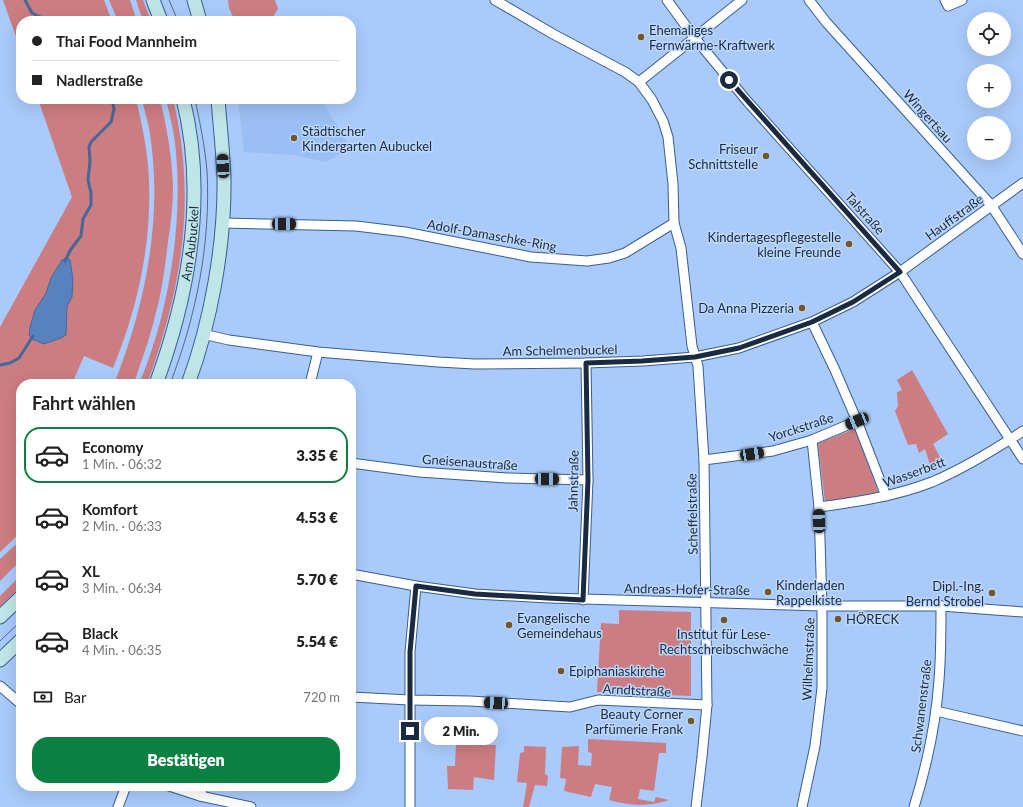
<!DOCTYPE html>
<html lang="de">
<head>
<meta charset="utf-8">
<style>
	:root { --surface:#fff; --page:#f6f6f6; --text:#222; --muted:#767676; --line:#e0e0e0; --accent:#0b8043 }
	body { margin:0; font-family:Lato,sans-serif; background:var(--page); color:var(--text); height:100vh; display:flex; flex-direction:column; font-size:15px; white-space:nowrap }
	* { box-sizing:border-box; margin:0 }
	p { font-size:13px; color:var(--muted) }
	.icon { flex:none; width:22px; height:22px; fill:none; stroke:currentColor; stroke-width:2; stroke-linecap:round; stroke-linejoin:round }
	.map { position:relative; flex:1; overflow:hidden }
	.side { position:absolute; left:16px; top:379px; width:340px; height:412px; display:flex; flex-direction:column; background:var(--surface); border-radius:16px; box-shadow:0 4px 16px #0002 }
	.side>* { flex:none }
	.guide { position:absolute; left:16px; top:16px; width:340px; height:88px; border-radius:16px; box-shadow:0 4px 16px #0002; display:grid; align-content:center; height:88px; padding:0 16px; background:var(--surface) }
	.fabs { position:absolute; left:967px; top:12px; display:grid; gap:8px }
	.fabs a { display:grid; place-items:center; width:44px; height:44px; border-radius:50%; background:var(--surface); box-shadow:0 4px 16px #0002; font-size:20px }
	.end { position:absolute; width:18px; height:18px; margin:-9px; border:5px solid #192a41; background:#fff; box-shadow:0 0 0 2px #fff }
	.from { border-radius:50% }
	.bubble { position:absolute; height:28px; border-radius:14px; background:var(--surface); box-shadow:0 4px 16px #0002; font-size:13px; font-weight:800; line-height:28px; text-align:center }
	.car { position:absolute; width:12px; height:24px; margin:-12px -6px; border-radius:5px; box-shadow:0 0 3px 1px #0007; background:linear-gradient(#222 24%,#8ab4d8 0 40%,#222 0 76%,#8ab4d8 0 86%,#222 0) }
	.guide b { display:flex; align-items:center; gap:14px; height:38px; font-size:15px }
	.guide b+b { border-top:1px solid var(--line) }
	.guide i { width:10px; height:10px; background:var(--text) }
	ul { padding:0; list-style:none }
	li { display:flex; align-items:center; gap:12px; height:56px; margin:0 8px 6px; padding:0 8px; border:2px solid transparent; border-radius:16px }
	li div { flex:1 }
	li b { display:block; font-size:15px }
	li em { font-style:normal; font-weight:800 }
	li.active { border-color:var(--accent) }
	li>.icon { width:36px; height:36px; stroke-width:1.5 }
	h2 { padding:0 16px; font-size:18px; line-height:48px }
	.pay { display:flex; align-items:center; gap:10px; height:44px; padding:0 16px; font-size:15px }
	.pay p { margin-inline-start:auto }
	.cta { display:flex; gap:8px; margin-top:auto; padding:8px 16px }
	.cta a { flex:1; height:46px; border-radius:16px; background:var(--accent); color:#fff; font-size:16px; font-weight:800; line-height:46px; text-align:center }
	.map>svg:first-child { display:block }
	.built { fill:#9abff4 }
	.green { fill:#cc7d81; fill-rule:evenodd }
	.water { fill:#5882bd; stroke:#456898 }
	.lines { fill:none; stroke-linecap:round; stroke-linejoin:round }
	.stream { stroke:#456898; stroke-width:3 }
	.minor-casing { stroke:#385e93; stroke-width:11 }
	.secondary-casing { stroke:#385e93; stroke-width:15 }
	.minor { stroke:#fff; stroke-width:9 }
	.secondary { stroke:#c0e5e6; stroke-width:13 }
	.tram { stroke:#526a8b; stroke-width:1 }
	.route { stroke:#192a41; stroke-width:5 }
	.poi-dot { fill:#725629; stroke:#bdd7fb; stroke-width:1.5 }
	.labels { text-anchor:middle; stroke-width:3; stroke-linejoin:round; paint-order:stroke }
	.poi-label { font-size:13px; fill:#192a41; stroke:#bdd7fb; text-anchor:start }
	.street-label { font-size:13px; fill:#192a41; stroke:#bdd7fb }
</style>
</head>
<body>
<div class="map">
<svg width="1023" height="807" viewBox="0 0 1023 807">
	<rect width="100%" height="100%" fill="#a9cafa"/>
	<path class="built" d="M238 99H321L350 148 326 162 294 155 244 152Z"/>
	<g class="green">
		<path d="M3 0H104L112 21H21V51Z"/>
		<path d="M109 0H130L137 21H118Z"/>
		<path d="M136 0H143L151 21H143Z"/>
		<path d="M228 0H275L278 9 271 20 235 21 229 8Z"/>
		<path d="M38 99H136C141 121 146 143 148 165 154 234 139 305 113 368L84 356 72 384H21V532L0 552V327L72 197ZM62 260 72 297 67 306 35 310 46 293 51 278Z"/>
		<path d="M142 99H160C167 128 172 157 173 186 173 205 171 223 168 241 165 267 162 292 155 316 150 338 142 359 135 380L133 384H114C146 304 164 214 149 128 147 119 144 109 142 99Z"/>
		<path d="M166 99H173C197 199 182 288 147 384H139C168 316 183 226 176 153 175 135 170 117 166 99Z"/>
		<path d="M912 370 948 434 933 444 944 465 932 471 925 449 919 453 916 444 908 445 895 411 898 406 897 392 902 390 897 380Z"/>
		<path d="M855 429 879 494 825 502 818 443Z"/>
		<path d="M21 540V563L15 566 0 581V559Z"/>
		<path d="M21 575V586L0 607V596Z"/>
		<path d="M619 610 691 612V696L597 692 601 623 619 624Z"/>
		<path d="M448 736 481 737 480 745H496L494 780 474 777 473 790 448 789 447 766H455L456 745 448 744Z"/>
		<path d="M588 739 666 743V753H659L654 791 640 789 638 799 654 802 656 797 669 800C648 807 630 806 609 800L612 787 595 784 591 797 564 791 566 779 560 778 562 747 579 746 578 765 591 766 592 753 588 752Z"/>
		<path d="M524 746 546 747 545 774 548 776 547 786 535 785 529 807H523L527 783 517 782 520 753 524 752Z"/>
	</g>
	<path class="water" d="M67 258 70 260 73 279 72 297 67 306 66 335 61 338 44 344 32 339 29 335 30 327 35 310 46 293 51 278 62 260Z"/>
	<g class="lines">
		<g class="stream">
			<path d="M25 0 32 13 40 17 58 21"/>
			<path d="M65 261 71 249 81 236 83 219 91 205V193L88 180 90 161 89 147 91 142 111 122 114 109 112 99"/>
			<path d="M0 365 10 363 19 358 33 336"/>
		</g>
		<g class="minor-casing">
			<g id="minor">
				<path d="M495 0 553 34 625 72 639 82 652 100 663 121 668 137 673 184 674 223 681 248 692 346 698 366 704 460 707 705 702 757 696 807"/>
				<path d="M667 0 694 37 747 101 900 272 1023 459"/>
				<path d="M809 0 826 22 991 205 1023 254"/>
				<path d="M945 0 948 6 962 0"/>
				<path d="M639 82 742 0"/>
				<path d="M222 223 356 226 405 232 531 257 587 261 609 258 625 253 674 223"/>
				<path d="M812 322 835 370 857 421 886 496"/>
				<path d="M203 334 229 340 318 352 438 362 475 364 586 363 643 361 695 357 739 348 812 322 853 302 900 272 1023 183"/>
				<path d="M310 384 318 352"/>
				<path d="M704 460 773 451 812 440 857 421"/>
				<path d="M351 463 419 472 507 478 588 480"/>
				<path d="M819 507C857 502 896 496 932 482 965 468 994 450 1023 431"/>
				<path d="M351 574 416 586 475 594 549 598 822 606H941L1023 612"/>
				<path d="M583 600 588 480 586 363"/>
				<path d="M0 686 21 704"/>
				<path d="M351 697 410 700 470 701 570 707 598 700 707 705"/>
				<path d="M936 711 1023 731"/>
				<path d="M169 786 200 796 251 807"/>
				<path d="M200 796 203 786"/>
				<path d="M118 807 126 786"/>
				<path d="M410 807V652L416 586"/>
				<path d="M802 807 815 746 822 688V606L819 507 812 440"/>
				<path d="M914 807C927 765 936 724 939 680 941 656 941 631 941 606"/>
			</g>
		</g>
		<g class="secondary-casing">
			<g id="secondary">
				<path d="M153 0 161 21"/>
				<path d="M194 0 200 21"/>
				<path id="s1" d="M156 384C189 294 207 194 183 99"/>
				<path d="M188 384C211 322 225 244 224 178 223 152 220 125 218 99"/>
				<path d="M0 617 21 597"/>
				<path d="M0 660 21 640"/>
			</g>
		</g>
		<use href="#minor" class="minor"/>
		<use href="#secondary" class="secondary"/>
		<g class="tram">
			<path d="M169 0 178 21"/>
			<path d="M170 384C196 317 211 243 207 171 205 147 200 123 195 99"/>
			<path d="M0 641 21 621"/>
		</g>
	</g>
	<g class="lines">
		<path class="route" d="M410 731V652L416 586 475 594 583 600 588 480 586 363 642 361 695 357 739 348 812 322 853 302 900 272 729 80"/>
	</g>
	<g class="poi-dot">
		<circle cx="641" cy="37" r="4"/>
		<circle cx="294" cy="138" r="4"/>
		<circle cx="766" cy="156" r="4"/>
		<circle cx="849" cy="244" r="4"/>
		<circle cx="802" cy="308" r="4"/>
		<circle cx="768" cy="592" r="4"/>
		<circle cx="992" cy="593" r="4"/>
		<circle cx="838" cy="619" r="4"/>
		<circle cx="724" cy="620" r="4"/>
		<circle cx="509" cy="625" r="4"/>
		<circle cx="561" cy="671" r="4"/>
		<circle cx="691" cy="721" r="4"/>
	</g>
	<g class="labels">
		<g class="poi-label">
			<text x="649" y="35">Ehemaliges<tspan x="649" dy="15">Fernwärme-Kraftwerk</tspan></text>
			<text x="302" y="136">Städtischer<tspan x="302" dy="15">Kindergarten Aubuckel</tspan></text>
			<text x="758" y="154" text-anchor="end">Friseur<tspan x="758" dy="15">Schnittstelle</tspan></text>
			<text x="841" y="242" text-anchor="end">Kindertagespflegestelle<tspan x="841" dy="15">kleine Freunde</tspan></text>
			<text x="794" y="313" text-anchor="end">Da Anna Pizzeria</text>
			<text x="776" y="590">Kinderladen<tspan x="776" dy="15">Rappelkiste</tspan></text>
			<text x="984" y="591" text-anchor="end">Dipl.-Ing.<tspan x="984" dy="15">Bernd Strobel</tspan></text>
			<text x="517" y="623">Evangelische<tspan x="517" dy="15">Gemeindehaus</tspan></text>
			<text x="846" y="624">HÖRECK</text>
			<text x="724" y="639" text-anchor="middle">Institut für Lese-<tspan x="724" dy="15">Rechtschreibschwäche</tspan></text>
			<text x="569" y="676">Epiphaniaskirche</text>
			<text x="683" y="719" text-anchor="end">Beauty Corner<tspan x="683" dy="15">Parfümerie Frank</tspan></text>
		</g>
		<g class="street-label">
			<text transform="translate(928 116) rotate(48)" y="5">Wingertsau</text>
			<text transform="translate(865 213) rotate(48)" y="5">Talstraße</text>
			<text transform="translate(954 217) rotate(-36)" y="5">Hauffstraße</text>
			<text transform="translate(492 235) rotate(10)" y="5">Adolf-Damaschke-Ring</text>
			<text dy="5" stroke="none"><textPath href="#s1" startOffset="145">Am Aubuckel</textPath></text>
			<text transform="translate(560 350) rotate(-1)" y="5">Am Schelmenbuckel</text>
			<text transform="translate(801 427) rotate(-18)" y="5">Yorckstraße</text>
			<text transform="translate(470 462) rotate(4)" y="5">Gneisenaustraße</text>
			<text transform="translate(914 472) rotate(-20)" y="5">Wasserbett</text>
			<text transform="translate(573 481) rotate(-89)" y="5">Jahnstraße</text>
			<text transform="translate(692 514) rotate(-91)" y="5">Scheffelstraße</text>
			<text transform="translate(687 589) rotate(1)" y="5">Andreas-Hofer-Straße</text>
			<text transform="translate(808 659) rotate(-88)" y="5">Wilhelmstraße</text>
			<text transform="translate(637 690) rotate(3)" y="5">Arndtstraße</text>
			<text transform="translate(921 706) rotate(-83)" y="5">Schwanenstraße</text>
		</g>
	</g>
</svg>
<div class="fabs">
<a><svg class="icon" aria-label="locate" viewBox="0 0 24 24"><circle cx="12" cy="12" r="6"/><path d="M12 2v4M12 18v4M2 12h4M18 12h4"/></svg></a>
<a>+</a>
<a>−</a>
</div>
<i class="end from" style="left:729px;top:80px"></i>
<i class="end" style="left:410px;top:731px"></i>
<div class="bubble" style="left:424px;top:717px;width:74px">2 Min.</div>
<i class="car" style="left:223px;top:166px;rotate:357deg"></i>
<i class="car" style="left:284px;top:224px;rotate:90deg"></i>
<i class="car" style="left:857px;top:421px;rotate:248deg"></i>
<i class="car" style="left:752px;top:454px;rotate:81deg"></i>
<i class="car" style="left:547px;top:479px;rotate:91deg"></i>
<i class="car" style="left:819px;top:521px;rotate:358deg"></i>
<i class="car" style="left:496px;top:703px;rotate:273deg"></i>
<div class="guide">
<b><i class="from"></i>Thai Food Mannheim</b>
<b><i></i>Nadlerstraße</b>
</div>
<section class="side">
<h2>Fahrt wählen</h2>
<ul>
<li class="active"><svg class="icon" aria-label="car" viewBox="0 0 24 24"><path d="M5 17H2v-5l4-1 3-4h7l3 4 3 1v5h-3M9 17h6M6 11h13"/><circle cx="7" cy="17" r="2"/><circle cx="17" cy="17" r="2"/></svg><div><b>Economy</b><p>1 Min. · 06:32</p></div><em>3.35 €</em></li>
<li><svg class="icon" aria-label="car" viewBox="0 0 24 24"><path d="M5 17H2v-5l4-1 3-4h7l3 4 3 1v5h-3M9 17h6M6 11h13"/><circle cx="7" cy="17" r="2"/><circle cx="17" cy="17" r="2"/></svg><div><b>Komfort</b><p>2 Min. · 06:33</p></div><em>4.53 €</em></li>
<li><svg class="icon" aria-label="car" viewBox="0 0 24 24"><path d="M5 17H2v-5l4-1 3-4h7l3 4 3 1v5h-3M9 17h6M6 11h13"/><circle cx="7" cy="17" r="2"/><circle cx="17" cy="17" r="2"/></svg><div><b>XL</b><p>3 Min. · 06:34</p></div><em>5.70 €</em></li>
<li><svg class="icon" aria-label="car" viewBox="0 0 24 24"><path d="M5 17H2v-5l4-1 3-4h7l3 4 3 1v5h-3M9 17h6M6 11h13"/><circle cx="7" cy="17" r="2"/><circle cx="17" cy="17" r="2"/></svg><div><b>Black</b><p>4 Min. · 06:35</p></div><em>5.54 €</em></li>
</ul>
<div class="pay"><svg class="icon" aria-label="cash" viewBox="0 0 24 24"><path d="M3 7h18v10H3z"/><circle cx="12" cy="12" r="2"/></svg>Bar<p>720 m</p></div>
<div class="cta"><a>Bestätigen</a></div>
</section>
</div>
</body>
</html>
